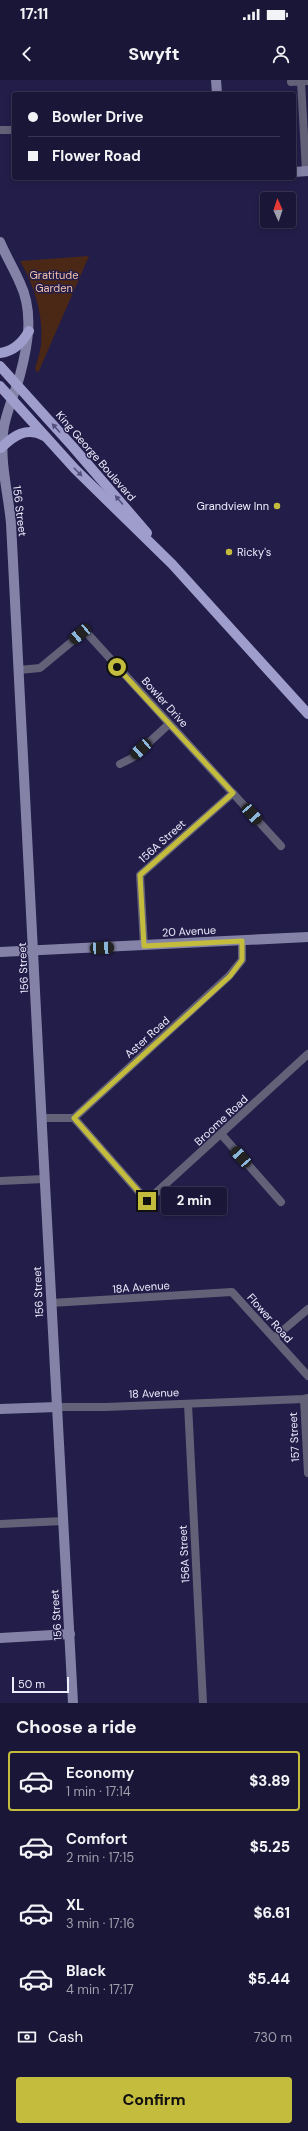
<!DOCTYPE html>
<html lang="en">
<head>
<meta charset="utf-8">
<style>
	:root { --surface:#1a1637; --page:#272342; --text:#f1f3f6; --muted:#9f9fad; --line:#383552; --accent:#c4bc3d }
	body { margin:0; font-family:"DM Sans",sans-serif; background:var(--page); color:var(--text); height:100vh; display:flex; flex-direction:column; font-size:15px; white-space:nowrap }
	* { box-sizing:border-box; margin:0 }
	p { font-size:13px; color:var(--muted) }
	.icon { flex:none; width:22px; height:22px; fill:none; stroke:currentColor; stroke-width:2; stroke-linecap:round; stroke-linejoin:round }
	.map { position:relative; height:1623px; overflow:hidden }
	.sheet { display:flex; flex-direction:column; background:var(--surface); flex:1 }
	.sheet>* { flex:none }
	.hud { position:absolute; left:12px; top:12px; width:284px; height:88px; border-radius:4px; box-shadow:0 2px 6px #0003,0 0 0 1px var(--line); display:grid; align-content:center; height:88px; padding:0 16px; background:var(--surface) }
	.needle { width:26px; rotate:357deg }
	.buttons { position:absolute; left:260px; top:112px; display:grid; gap:8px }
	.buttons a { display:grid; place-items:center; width:36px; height:36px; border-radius:4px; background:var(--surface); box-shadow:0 2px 6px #0003,0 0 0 1px var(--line); font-size:20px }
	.scale { position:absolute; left:12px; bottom:10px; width:57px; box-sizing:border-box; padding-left:4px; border:2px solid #ececfd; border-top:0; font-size:11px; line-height:14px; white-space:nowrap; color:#ececfd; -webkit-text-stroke:3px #231d49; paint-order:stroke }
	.end { position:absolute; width:18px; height:18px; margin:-9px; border:5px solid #c4bc3d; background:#111; box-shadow:0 0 0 2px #111 }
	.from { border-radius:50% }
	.bubble { position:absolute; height:28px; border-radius:4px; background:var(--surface); box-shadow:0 2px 6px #0003,0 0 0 1px var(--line); font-size:13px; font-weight:800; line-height:28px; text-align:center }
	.car { position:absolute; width:12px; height:24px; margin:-12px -6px; border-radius:5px; box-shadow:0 0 3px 1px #0007; background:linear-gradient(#222 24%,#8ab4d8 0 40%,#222 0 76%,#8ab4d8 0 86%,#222 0) }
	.hud b { display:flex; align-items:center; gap:14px; height:38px; font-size:15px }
	.hud b+b { border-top:1px solid var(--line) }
	.hud i { width:10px; height:10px; background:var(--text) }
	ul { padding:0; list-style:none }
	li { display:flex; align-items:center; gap:12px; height:60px; margin:0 8px 6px; padding:0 8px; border:2px solid transparent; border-radius:4px }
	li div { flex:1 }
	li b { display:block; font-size:15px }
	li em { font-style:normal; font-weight:800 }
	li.current { border-color:var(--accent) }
	li>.icon { width:36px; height:36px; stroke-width:1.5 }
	h2 { padding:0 16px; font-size:18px; line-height:48px }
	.pay { display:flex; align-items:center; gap:10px; height:44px; padding:0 16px; font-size:15px }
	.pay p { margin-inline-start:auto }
	.cta { display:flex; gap:8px; margin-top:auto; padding:8px 16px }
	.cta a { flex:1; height:46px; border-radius:4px; background:var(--accent); color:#111; font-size:16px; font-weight:800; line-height:46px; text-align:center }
	.status { display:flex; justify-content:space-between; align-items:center; height:28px; padding:0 20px; background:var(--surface); direction:ltr }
	.status svg { height:11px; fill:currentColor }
	header { display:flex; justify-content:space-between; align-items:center; height:52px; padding:0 16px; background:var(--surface); font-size:18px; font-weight:800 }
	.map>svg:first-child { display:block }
	.green { fill:#4b2716 }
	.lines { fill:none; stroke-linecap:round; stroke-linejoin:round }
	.street { stroke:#626178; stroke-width:8 }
	.secondary { stroke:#8483a7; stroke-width:10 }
	.primary { stroke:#9e9dcb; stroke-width:10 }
	.oneway { fill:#54507d }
	.route { stroke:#c4bc3d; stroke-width:5 }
	.poi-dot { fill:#c4bc3d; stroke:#231d49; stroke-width:1.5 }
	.labels { text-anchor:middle; stroke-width:3; stroke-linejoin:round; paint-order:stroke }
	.park-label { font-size:11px; fill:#f3c1aa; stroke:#231d49 }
	.street-label { font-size:11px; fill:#ececfd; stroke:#231d49 }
	.poi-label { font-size:11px; fill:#ececfd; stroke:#231d49; text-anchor:end }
</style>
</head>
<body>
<div class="status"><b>17:11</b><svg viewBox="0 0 49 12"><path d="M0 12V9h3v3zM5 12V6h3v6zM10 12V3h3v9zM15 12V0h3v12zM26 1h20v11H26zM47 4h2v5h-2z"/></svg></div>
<header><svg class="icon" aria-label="back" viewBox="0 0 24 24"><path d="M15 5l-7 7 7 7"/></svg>Swyft<svg class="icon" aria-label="person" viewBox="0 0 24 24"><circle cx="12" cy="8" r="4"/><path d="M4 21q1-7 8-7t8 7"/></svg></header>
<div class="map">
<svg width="308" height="1623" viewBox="0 0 308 1623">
	<rect width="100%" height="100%" fill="#231d49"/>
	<path class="green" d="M89 176 38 293 35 289C37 281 40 273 41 265 44 236 34 205 20 181Z"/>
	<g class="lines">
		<g class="street">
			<path d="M291 2 308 1"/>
			<path d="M301 2 306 91"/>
			<path d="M0 50H14"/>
			<path d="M19 590 40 588 81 554 86 552 281 766"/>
			<path d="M120 684 132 678 169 644"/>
			<path d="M144 866 140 795 233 713"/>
			<path d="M41 1038H74L229 896 242 880V861"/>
			<path d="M74 1038 147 1121 308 974"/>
			<path d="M221 1054 281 1122"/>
			<path d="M0 1101 44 1099"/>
			<path d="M51 1223 232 1212 308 1296"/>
			<path d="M274 1258 308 1229"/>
			<path d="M304 1319 308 1393"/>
			<path d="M188 1324 203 1623"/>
			<path d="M57 1327H105L304 1319 308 1318"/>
			<path d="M0 1444 63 1441"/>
		</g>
		<g class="secondary">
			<path d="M216 0 217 14"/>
			<path d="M294 92 308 91"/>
			<path d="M0 162C6 176 14 189 20 203 34 232 28 265 20 295 15 314 5 333 3 353 0 384 8 412 11 443 31 836 51 1230 73 1623"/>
			<path d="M0 872 308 857"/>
			<path d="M0 1329 57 1327"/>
			<path d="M0 1558 70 1554"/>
		</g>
		<g class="primary">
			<path d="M0 273C14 271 22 263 29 251"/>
			<path d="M0 286 73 367 147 453"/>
			<path d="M0 306 75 389 172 484 308 634"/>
			<path d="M1 368C13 356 27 346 44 356"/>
		</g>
	</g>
	<defs><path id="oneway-solid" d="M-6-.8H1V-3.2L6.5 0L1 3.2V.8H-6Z"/></defs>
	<g class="oneway">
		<use href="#oneway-solid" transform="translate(56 348) rotate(-132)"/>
		<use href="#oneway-solid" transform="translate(78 392) rotate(45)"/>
		<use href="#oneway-solid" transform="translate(119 420) rotate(-131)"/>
	</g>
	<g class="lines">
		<path class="route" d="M117 587 233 713 140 795 144 866 242 861V880L230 896 74 1038 147 1121"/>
	</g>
	<g class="poi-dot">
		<circle cx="277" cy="426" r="4"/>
		<circle cx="229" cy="472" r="4"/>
	</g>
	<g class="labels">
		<g class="park-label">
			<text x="54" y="199">Gratitude<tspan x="54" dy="13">Garden</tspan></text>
		</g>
		<g class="street-label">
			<text transform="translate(96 376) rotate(49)" y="4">King George Boulevard</text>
			<text transform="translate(20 431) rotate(83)" y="4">156 Street</text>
			<text transform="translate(165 622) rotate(48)" y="4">Bowler Drive</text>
			<text transform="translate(162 761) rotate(-42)" y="4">156A Street</text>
			<text transform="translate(189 851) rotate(-3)" y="4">20 Avenue</text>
			<text transform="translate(23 888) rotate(-93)" y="4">156 Street</text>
			<text transform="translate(147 957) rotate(-42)" y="4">Aster Road</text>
			<text transform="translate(221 1040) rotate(-43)" y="4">Broome Road</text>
			<text transform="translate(141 1207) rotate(-4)" y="4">18A Avenue</text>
			<text transform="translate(38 1212) rotate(-93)" y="4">156 Street</text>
			<text transform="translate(270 1238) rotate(48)" y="4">Flower Road</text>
			<text transform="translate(154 1313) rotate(-2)" y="4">18 Avenue</text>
			<text transform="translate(294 1357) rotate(-93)" y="4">157 Street</text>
			<text transform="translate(184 1474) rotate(-93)" y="4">156A Street</text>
			<text transform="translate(56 1535) rotate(-94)" y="4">156 Street</text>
		</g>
		<g class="poi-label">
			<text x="269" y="430">Grandview Inn</text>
			<text x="237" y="476" text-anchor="start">Ricky's</text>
		</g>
	</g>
</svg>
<div class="buttons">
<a><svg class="needle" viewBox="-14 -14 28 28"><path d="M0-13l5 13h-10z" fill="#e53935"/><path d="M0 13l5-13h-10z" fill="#9f9fad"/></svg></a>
</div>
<div class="scale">50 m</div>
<i class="end from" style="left:117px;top:587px"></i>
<i class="end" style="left:147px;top:1121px"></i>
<div class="bubble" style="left:161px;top:1107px;width:66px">2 min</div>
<i class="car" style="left:80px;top:554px;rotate:230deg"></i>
<i class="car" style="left:141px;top:669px;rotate:228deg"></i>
<i class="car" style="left:252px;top:734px;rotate:138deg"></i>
<i class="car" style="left:102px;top:868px;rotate:87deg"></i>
<i class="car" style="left:241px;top:1077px;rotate:318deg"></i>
<div class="hud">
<b><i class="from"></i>Bowler Drive</b>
<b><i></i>Flower Road</b>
</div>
</div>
<section class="sheet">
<h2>Choose a ride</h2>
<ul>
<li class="current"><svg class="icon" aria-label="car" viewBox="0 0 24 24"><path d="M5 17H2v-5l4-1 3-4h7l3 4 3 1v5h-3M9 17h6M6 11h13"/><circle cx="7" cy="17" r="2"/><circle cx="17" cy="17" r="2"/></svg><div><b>Economy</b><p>1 min · 17:14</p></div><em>$3.89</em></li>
<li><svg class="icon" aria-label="car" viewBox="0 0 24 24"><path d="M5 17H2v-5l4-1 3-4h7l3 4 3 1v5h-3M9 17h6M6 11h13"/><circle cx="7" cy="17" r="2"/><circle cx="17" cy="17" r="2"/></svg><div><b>Comfort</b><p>2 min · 17:15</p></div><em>$5.25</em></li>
<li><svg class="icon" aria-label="car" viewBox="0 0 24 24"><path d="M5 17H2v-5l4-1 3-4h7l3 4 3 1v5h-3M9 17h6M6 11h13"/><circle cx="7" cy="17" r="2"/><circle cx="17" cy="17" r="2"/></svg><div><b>XL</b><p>3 min · 17:16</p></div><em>$6.61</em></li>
<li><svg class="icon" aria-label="car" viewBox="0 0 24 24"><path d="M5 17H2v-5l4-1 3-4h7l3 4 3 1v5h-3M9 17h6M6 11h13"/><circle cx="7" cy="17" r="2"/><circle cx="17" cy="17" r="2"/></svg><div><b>Black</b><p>4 min · 17:17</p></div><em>$5.44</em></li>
</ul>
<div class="pay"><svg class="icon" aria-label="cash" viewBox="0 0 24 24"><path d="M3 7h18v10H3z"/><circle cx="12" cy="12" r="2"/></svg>Cash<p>730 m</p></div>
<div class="cta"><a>Confirm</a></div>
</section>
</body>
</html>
